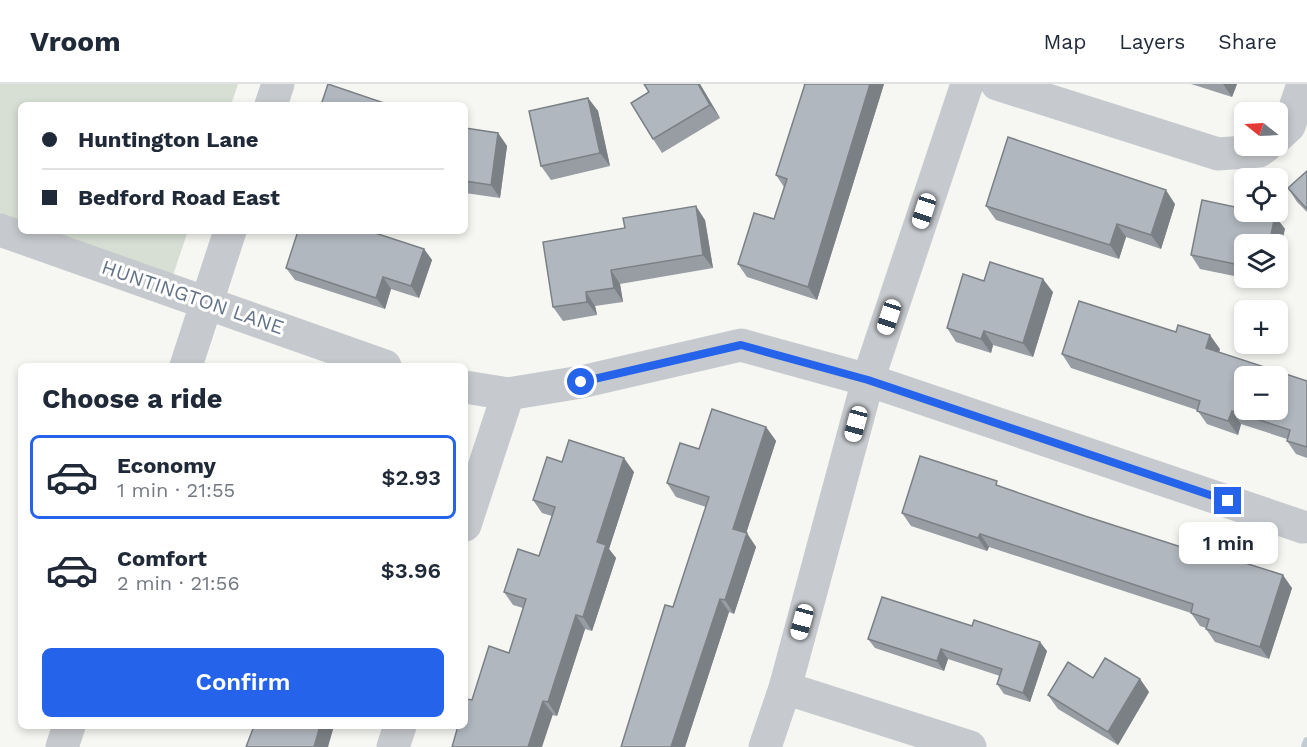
<!DOCTYPE html>
<html lang="en">
<head>
<meta charset="utf-8">
<style>
	:root { --surface:#fff; --page:#f6f6f7; --text:#1f2937; --muted:#747a83; --line:#e0e1e3; --accent:#2563eb }
	body { margin:0; font-family:"Work Sans",sans-serif; background:var(--page); color:var(--text); height:100vh; display:flex; flex-direction:column; font-size:22px; white-space:nowrap }
	* { box-sizing:border-box; margin:0 }
	p { font-size:20px; color:var(--muted) }
	.icon { flex:none; width:33px; height:33px; fill:none; stroke:currentColor; stroke-width:2; stroke-linecap:round; stroke-linejoin:round }
	.map { position:relative; flex:1; overflow:hidden }
	.drawer { position:absolute; left:18px; top:279px; width:450px; height:366px; display:flex; flex-direction:column; background:var(--surface); border-radius:9px; box-shadow:0 3px 9px #0003 }
	.drawer>* { flex:none }
	.guide { position:absolute; left:18px; top:18px; width:450px; height:132px; border-radius:9px; box-shadow:0 3px 9px #0003; display:grid; align-content:center; height:132px; padding:0 24px; background:var(--surface) }
	.needle { width:39px; rotate:288deg }
	.controls { position:absolute; left:1234px; top:18px; display:grid; gap:12px }
	.controls a { display:grid; place-items:center; width:54px; height:54px; border-radius:9px; background:var(--surface); box-shadow:0 3px 9px #0003; font-size:30px }
	.end { position:absolute; width:27px; height:27px; margin:-14px; border:8px solid #2563eb; background:#fff; box-shadow:0 0 0 3px #fff }
	.from { border-radius:50% }
	.bubble { position:absolute; height:42px; border-radius:9px; background:var(--surface); box-shadow:0 3px 9px #0003; font-size:20px; font-weight:600; line-height:42px; text-align:center }
	.car { position:absolute; width:18px; height:36px; margin:-18px -9px; border-radius:8px; box-shadow:0 0 4px 2px #0007; background:linear-gradient(#fff 24%,#345 0 40%,#fff 0 76%,#345 0 86%,#fff 0) }
	.guide b { display:flex; align-items:center; gap:21px; height:57px; font-size:22px }
	.guide b+b { border-top:2px solid var(--line) }
	.guide i { width:15px; height:15px; background:var(--text) }
	ul { padding:0; list-style:none }
	li { display:flex; align-items:center; gap:18px; height:84px; margin:0 12px 9px; padding:0 12px; border:3px solid transparent; border-radius:9px }
	li div { flex:1 }
	li b { display:block; font-size:22px }
	li em { font-style:normal; font-weight:600 }
	li.active { border-color:var(--accent) }
	li>.icon { width:54px; height:54px; stroke-width:1.5 }
	h2 { padding:0 24px; font-size:27px; line-height:72px }
	.primary-button { display:flex; gap:12px; margin-top:auto; padding:12px 24px }
	.primary-button a { flex:1; height:69px; border-radius:9px; background:var(--accent); color:#fff; font-size:24px; font-weight:600; line-height:69px; text-align:center }
	header { display:flex; align-items:center; gap:36px; box-sizing:border-box; height:84px; padding:0 30px; background:var(--surface); border-bottom:2px solid var(--line) }
	header strong { font-size:28px }
	nav { display:flex; gap:33px; margin-inline-start:auto; font-size:21px }
	.map>svg:first-child { display:block }
	.green { fill:#d7dfd4 }
	.lines { fill:none; stroke-linecap:round; stroke-linejoin:round }
	.stream { stroke:#c2cbd1; stroke-width:8 }
	.minor { stroke:#c6c9cd; stroke-width:33 }
	.wall { fill:#979da3 }
	.shaded-wall { fill:#7b8085 }
	.building { fill:#b0b7be; stroke:#7b8085; stroke-width:1.5; fill-rule:evenodd }
	.route { stroke:#2563eb; stroke-width:8 }
	.labels { text-anchor:middle; stroke-width:6; stroke-linejoin:round; paint-order:stroke }
	.street-label { font-size:20px; fill:#637387; stroke:#fff }
</style>
</head>
<body>
<header>
<strong>Vroom</strong>
<nav><a>Map</a><a>Layers</a><a>Share</a></nav>
</header>
<div class="map">
<svg width="1307" height="663" viewBox="0 0 1307 663">
	<rect width="100%" height="100%" fill="#f6f7f3"/>
	<g class="green">
		<path d="M0 0H238L231 21H21V139L0 131Z"/>
		<path d="M45 147H188L173 191Z"/>
	</g>
	<g class="lines">
		<path class="stream" d="M1305 663 1307 657"/>
		<g class="minor">
			<path d="M997 0 1218 70 1259 67 1266 62"/>
			<path d="M271 21 278 0"/>
			<path d="M1278 52 1289 42 1303 0"/>
			<path d="M0 146 385 282"/>
			<path d="M186 282 230 147"/>
			<path d="M465 303 508 310 581 298 741 261 868 296 1303 443"/>
			<path d="M465 441 508 310"/>
			<path d="M785 604 970 663"/>
			<path d="M62 663 69 642"/>
			<path d="M393 663 400 642"/>
			<path d="M765 663 785 604 868 296 967 0"/>
		</g>
	</g>
	<g class="wall">
		<path d="M644 0H700L720 34 662 69 653 55 649 8Z"/>
		<path d="M803 0H884L817 216 747 193 738 180 774 135 784 103 776 91 805 2Z"/>
		<path d="M1191 0H1237L1232 13Z"/>
		<path d="M588 14 598 27 610 82 551 96 541 82Z"/>
		<path d="M465 44 498 49 507 62 500 114 465 109Z"/>
		<path d="M1307 87V128L1297 118 1288 104Z"/>
		<path d="M1175 120 1161 165 1126 153 1119 175 996 136 986 122Z"/>
		<path d="M1275 132 1285 145 1245 160V194H1275L1273 200 1200 185 1191 171Z"/>
		<path d="M705 136 713 184 620 200 623 218 595 222 597 231 563 237 553 223 543 158Z"/>
		<path d="M424 165 432 176 419 214 391 205 385 225 295 196 286 184Z"/>
		<path d="M984 197 1053 208 1033 273 993 261 991 269 956 258 947 244Z"/>
		<path d="M1220 265 1219 268 1307 297V374L1296 370 1287 357V355L1241 340 1238 351 1207 340 1197 326 1071 284 1062 270Z"/>
		<path d="M766 343 776 357 746 449 756 463 734 530 729 528 685 663H621L673 523 706 423 676 413 667 399 699 365Z"/>
		<path d="M562 378 634 388 609 465 616 474 592 547 585 545 557 632 472 616 509 569 523 524 513 521 504 508 539 472 552 432 542 429 533 416Z"/>
		<path d="M1001 403 1292 504 1269 575 1215 558 1206 545V544L1200 542 1191 529 989 463 987 467 911 442 902 429Z"/>
		<path d="M868 555 1047 567 1030 618 1004 610 997 600 1000 592 948 575 944 587 875 564Z"/>
		<path d="M1140 595 1149 608 1118 661 1058 625 1048 611Z"/>
	</g>
	<g class="shaded-wall">
		<path d="M698 0H700L720 34 710 21Z"/>
		<path d="M870 0H884L817 216 808 203Z"/>
		<path d="M1223 0H1237L1232 13Z"/>
		<path d="M588 14 598 27 610 82 600 69Z"/>
		<path d="M498 49 507 62 500 114 491 101Z"/>
		<path d="M1166 106 1175 120 1161 165 1151 151Z"/>
		<path d="M696 122 705 136 713 184 703 171Z"/>
		<path d="M1275 132 1285 145 1278 177V160H1269Z"/>
		<path d="M1117 140 1126 153 1119 175 1110 161Z"/>
		<path d="M424 165 432 176 419 214 411 202Z"/>
		<path d="M611 186 620 200 623 218 614 204Z"/>
		<path d="M383 193 391 205 385 225 376 214Z"/>
		<path d="M1269 194H1275L1273 200Z"/>
		<path d="M1043 195 1053 208 1033 273 1023 259Z"/>
		<path d="M586 208 595 222 597 231 587 218Z"/>
		<path d="M984 247 993 261 991 269 981 255Z"/>
		<path d="M1210 251 1220 265 1216 278 1206 264Z"/>
		<path d="M1232 327 1241 340 1238 351 1228 337Z"/>
		<path d="M766 343 776 357 743 459 733 445Z"/>
		<path d="M624 374 634 388 609 465 616 474 592 547 583 533 597 458Z"/>
		<path d="M747 449 756 463 734 530 725 516Z"/>
		<path d="M980 450 989 463 987 467 978 454Z"/>
		<path d="M1283 491 1292 504 1269 575 1260 563Z"/>
		<path d="M720 515 729 528 685 663H671Z"/>
		<path d="M576 531 585 545 557 632 548 618Z"/>
		<path d="M1040 558 1047 567 1030 618 1023 609Z"/>
		<path d="M941 565 948 575 944 587 937 577Z"/>
		<path d="M1140 595 1149 608 1118 661 1108 648Z"/>
		<path d="M543 617 553 630 542 663H528Z"/>
		<path d="M320 642H334L328 663H314Z"/>
	</g>
	<g class="building">
		<path d="M328 0 387 20V21H321Z"/>
		<path d="M644 0H698L710 21 653 55 631 19 649 8Z"/>
		<path d="M805 0H870L808 203 738 180 754 129 774 135 787 95 776 91Z"/>
		<path d="M588 14 600 69 541 82 529 27Z"/>
		<path d="M465 44 498 49 491 101 465 97Z"/>
		<path d="M1008 53 1166 106 1151 151 1117 140 1110 161 986 122Z"/>
		<path d="M1307 87V125L1288 104Z"/>
		<path d="M1202 116 1245 125V128H1255L1275 132 1269 160H1245V182L1191 171Z"/>
		<path d="M696 122 703 171 611 186 614 204 586 208 587 218 553 223 543 158 625 144 623 134Z"/>
		<path d="M298 147H369L424 165 411 202 383 193 376 214 286 184Z"/>
		<path d="M990 178 1043 195 1023 259 984 247 981 255 947 244 963 190 984 197Z"/>
		<path d="M1079 217 1176 248 1178 241 1210 251 1206 264 1307 297V363L1287 357 1290 346 1232 327 1228 337 1197 327 1200 317 1062 270ZM1245 292H1278V326H1245Z"/>
		<path d="M712 325 766 343 733 445 747 449 725 516 720 515 671 663H621L665 521 673 523 709 413 667 399 680 359 699 365Z"/>
		<path d="M569 356 624 374 597 458 606 461 583 533 576 531 548 618 543 617 528 663H452L458 642H465V620L467 615 472 616 489 562 509 569 526 515 504 508 518 465 539 472 555 423 533 416 547 373 562 378Z"/>
		<path d="M920 372 997 397 996 401 1085 432 1209 472 1210 468 1283 491 1260 563 1206 545 1209 535 1191 529 1193 520 980 450 978 454 902 429Z"/>
		<path d="M882 513 972 542 974 536 1040 558 1023 609 997 600 1002 585 941 565 937 577 868 555Z"/>
		<path d="M1105 574 1140 595 1108 648 1048 611 1068 578 1093 594Z"/>
		<path d="M254 642H320L314 663H246Z"/>
	</g>
	<g class="lines">
		<path class="route" d="M581 298 741 261 868 296 1228 417"/>
	</g>
	<g class="labels">
		<g class="street-label">
			<text transform="translate(193 213) rotate(19)" y="7">HUNTINGTON LANE</text>
		</g>
	</g>
</svg>
<div class="controls">
<a><svg class="needle" viewBox="-14 -14 28 28"><path d="M0-13l5 13h-10z" fill="#e53935"/><path d="M0 13l5-13h-10z" fill="#747a83"/></svg></a>
<a><svg class="icon" aria-label="locate" viewBox="0 0 24 24"><circle cx="12" cy="12" r="6"/><path d="M12 2v4M12 18v4M2 12h4M18 12h4"/></svg></a>
<a><svg class="icon" aria-label="layers" viewBox="0 0 24 24"><path d="M12 4l9 5-9 5-9-5zM3 14l9 5 9-5"/></svg></a>
<a>+</a>
<a>−</a>
</div>
<i class="end from" style="left:581px;top:298px"></i>
<i class="end" style="left:1228px;top:417px"></i>
<div class="bubble" style="left:1179px;top:438px;width:99px">1 min</div>
<i class="car" style="left:924px;top:127px;rotate:198deg"></i>
<i class="car" style="left:889px;top:233px;rotate:198deg"></i>
<i class="car" style="left:856px;top:340px;rotate:195deg"></i>
<i class="car" style="left:802px;top:538px;rotate:195deg"></i>
<div class="guide">
<b><i class="from"></i>Huntington Lane</b>
<b><i></i>Bedford Road East</b>
</div>
<section class="drawer">
<h2>Choose a ride</h2>
<ul>
<li class="active"><svg class="icon" aria-label="car" viewBox="0 0 24 24"><path d="M5 17H2v-5l4-1 3-4h7l3 4 3 1v5h-3M9 17h6M6 11h13"/><circle cx="7" cy="17" r="2"/><circle cx="17" cy="17" r="2"/></svg><div><b>Economy</b><p>1 min · 21:55</p></div><em>$2.93</em></li>
<li><svg class="icon" aria-label="car" viewBox="0 0 24 24"><path d="M5 17H2v-5l4-1 3-4h7l3 4 3 1v5h-3M9 17h6M6 11h13"/><circle cx="7" cy="17" r="2"/><circle cx="17" cy="17" r="2"/></svg><div><b>Comfort</b><p>2 min · 21:56</p></div><em>$3.96</em></li>
</ul>
<div class="primary-button"><a>Confirm</a></div>
</section>
</div>
</body>
</html>
